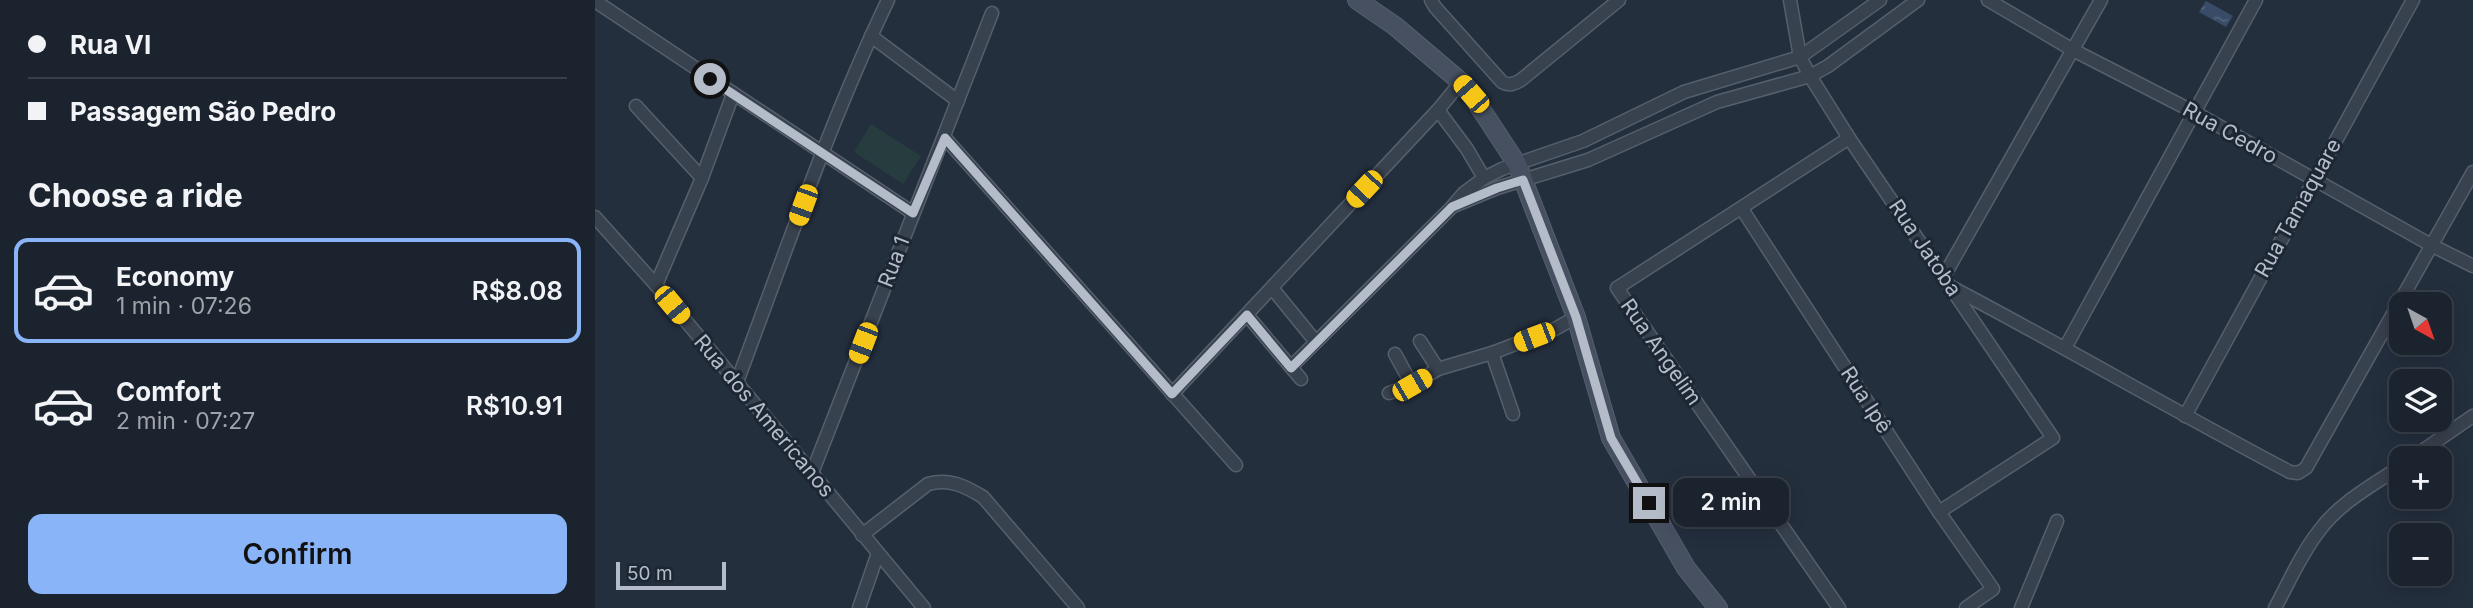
<!DOCTYPE html>
<html lang="en">
<head>
<meta charset="utf-8">
<style>
	:root { --surface:#1b232e; --page:#282f3a; --text:#f1f3f6; --muted:#a0a4aa; --line:#39404a; --accent:#8ab4f8 }
	body { margin:0; font-family:Inter,sans-serif; background:var(--page); color:var(--text); height:100vh; display:flex; flex-direction:column; font-size:26px; white-space:nowrap }
	* { box-sizing:border-box; margin:0 }
	p { font-size:23px; color:var(--muted) }
	.icon { flex:none; width:38px; height:38px; fill:none; stroke:currentColor; stroke-width:2; stroke-linecap:round; stroke-linejoin:round }
	.map { position:relative; flex:1; overflow:hidden }
	.panel { display:flex; flex-direction:column; background:var(--surface); width:595px }
	.panel>* { flex:none }
	.banner { display:grid; align-content:center; height:154px; padding:0 28px; background:var(--surface) }
	.needle { width:46px; rotate:140deg }
	.controls { position:absolute; left:1794px; top:292px; display:grid; gap:14px }
	.controls a { display:grid; place-items:center; width:63px; height:63px; border-radius:14px; background:var(--surface); box-shadow:0 4px 18px #0003,0 0 0 2px var(--line); font-size:35px }
	.scale { position:absolute; left:21px; bottom:18px; width:110px; box-sizing:border-box; padding-left:7px; border:4px solid #b4bcc9; border-top:0; font-size:19px; line-height:24px; white-space:nowrap; color:#b4bcc9; -webkit-text-stroke:5px #1d2633; paint-order:stroke }
	.end { position:absolute; width:32px; height:32px; margin:-16px; border:9px solid #b4bcc9; background:#111; box-shadow:0 0 0 4px #111 }
	.from { border-radius:50% }
	.bubble { position:absolute; height:49px; border-radius:14px; background:var(--surface); box-shadow:0 4px 18px #0003,0 0 0 2px var(--line); font-size:23px; font-weight:600; line-height:49px; text-align:center }
	.car { position:absolute; width:21px; height:42px; margin:-21px -10px; border-radius:9px; box-shadow:0 0 5px 2px #0007; background:linear-gradient(#f5c518 24%,#345 0 40%,#f5c518 0 76%,#345 0 86%,#f5c518 0) }
	.banner b { display:flex; align-items:center; gap:24px; height:66px; font-size:26px }
	.banner b+b { border-top:2px solid var(--line) }
	.banner i { width:18px; height:18px; background:var(--text) }
	ul { padding:0; list-style:none }
	li { display:flex; align-items:center; gap:21px; height:105px; margin:0 14px 10px; padding:0 14px; border:4px solid transparent; border-radius:14px }
	li div { flex:1 }
	li b { display:block; font-size:26px }
	li em { font-style:normal; font-weight:600 }
	li.on { border-color:var(--accent) }
	li>.icon { width:63px; height:63px; stroke-width:1.5 }
	h2 { padding:0 28px; font-size:32px; line-height:84px }
	.cta { display:flex; gap:14px; margin-top:auto; padding:14px 28px }
	.cta a { flex:1; height:80px; border-radius:14px; background:var(--accent); color:#111; font-size:28px; font-weight:600; line-height:80px; text-align:center }
	main { display:flex; flex:1; min-height:0 }
	.map>svg:first-child { display:block }
	.pitch { fill:#263c3f }
	.water { fill:url(#water-ripples) }
	.lines { fill:none; stroke-linecap:round; stroke-linejoin:round }
	.street-casing { stroke:#565f6c; stroke-width:15 }
	.secondary-casing { stroke:#565f6c; stroke-width:20 }
	.street { stroke:#38414e; stroke-width:12 }
	.secondary { stroke:#465061; stroke-width:18 }
	.route { stroke:#b4bcc9; stroke-width:9 }
	.labels { text-anchor:middle; stroke-width:6; stroke-linejoin:round; paint-order:stroke }
	.street-label { font-size:21px; fill:#b4bcc9; stroke:#1d2633 }
</style>
</head>
<body>
<main>
<section class="panel">
<div class="banner">
<b><i class="from"></i>Rua VI</b>
<b><i></i>Passagem São Pedro</b>
</div>
<h2>Choose a ride</h2>
<ul>
<li class="on"><svg class="icon" aria-label="car" viewBox="0 0 24 24"><path d="M5 17H2v-5l4-1 3-4h7l3 4 3 1v5h-3M9 17h6M6 11h13"/><circle cx="7" cy="17" r="2"/><circle cx="17" cy="17" r="2"/></svg><div><b>Economy</b><p>1 min · 07:26</p></div><em>R$8.08</em></li>
<li><svg class="icon" aria-label="car" viewBox="0 0 24 24"><path d="M5 17H2v-5l4-1 3-4h7l3 4 3 1v5h-3M9 17h6M6 11h13"/><circle cx="7" cy="17" r="2"/><circle cx="17" cy="17" r="2"/></svg><div><b>Comfort</b><p>2 min · 07:27</p></div><em>R$10.91</em></li>
</ul>
<div class="cta"><a>Confirm</a></div>
</section>
<div class="map">
<svg width="1878" height="608" viewBox="0 0 1878 608">
	<defs>
		<pattern id="water-ripples" width="26" height="14" patternUnits="userSpaceOnUse" patternTransform="scale(1.75)"><rect width="26" height="14" fill="#394c67"/><path d="M2 4q2-2 4 0t4 0M15 11q2-2 4 0t4 0" fill="none" stroke="#53647b"/></pattern>
	</defs>
	<rect width="100%" height="100%" fill="#242f3e"/>
	<path class="pitch" d="M276 124 326 156 308 184 259 152Z"/>
	<path class="water" d="M1611 1 1638 16 1631 27 1604 12Z"/>
	<g class="lines">
		<g class="street-casing">
			<g id="street">
				<path d="M836 0 840 7 907 82C914 86 919 84 926 80L1024 0"/>
				<path d="M1195 0 1205 57 1215 76 1254 138 1458 438 1344 512"/>
				<path d="M1393 0 1478 50 1599 112 1836 245 1878 266"/>
				<path d="M0 1 318 213"/>
				<path d="M276 36 363 101"/>
				<path d="M41 106 107 178"/>
				<path d="M843 110 872 149 889 178"/>
				<path d="M350 138 641 465"/>
				<path d="M861 205 902 188 993 160 1122 102 1215 76 1233 66 1323 0"/>
				<path d="M1147 209 1344 512 1398 589 1371 608"/>
				<path d="M0 217 61 285 329 608"/>
				<path d="M1349 276 1506 0"/>
				<path d="M61 285 107 178 138 94"/>
				<path d="M1356 287C1470 347 1581 412 1695 472L1703 473 1711 468 1878 172"/>
				<path d="M677 288 721 342"/>
				<path d="M652 315 706 379"/>
				<path d="M825 341 843 369"/>
				<path d="M1470 348 1661 0"/>
				<path d="M897 353 918 414"/>
				<path d="M800 354 817 385"/>
				<path d="M696 367 857 207 869 193 889 178 907 169 988 141 1089 92 1205 57 1285 0"/>
				<path d="M142 382C190 254 234 123 293 0"/>
				<path d="M794 393 817 385 843 369 897 353 960 329 981 317"/>
				<path d="M577 394 843 110 866 82"/>
				<path d="M1590 416 1818 0"/>
				<path d="M1817 458 1878 416"/>
				<path d="M217 473 397 13"/>
				<path d="M267 535 333 484C354 478 370 486 388 497L483 608"/>
				<path d="M264 608 283 553"/>
				<path d="M1244 608 1022 288 1254 138"/>
				<path d="M1426 608 1462 521"/>
				<path d="M1680 608C1694 582 1706 554 1724 531 1744 503 1778 485 1806 466"/>
			</g>
		</g>
		<g class="secondary-casing">
			<path id="secondary" d="M762 0 800 26 866 82 876 94 922 164 981 317 1016 438 1091 568 1123 608"/>
		</g>
		<use href="#street" class="street"/>
		<use href="#secondary" class="secondary"/>
	</g>
	<g class="lines">
		<path class="route" d="M115 79 318 213 350 138 577 394 652 315 696 368 857 207 902 188 928 180 981 317 1016 438 1054 503"/>
	</g>
	<g class="labels">
		<g class="street-label">
			<text transform="translate(1635 133) rotate(29)" y="7">Rua Cedro</text>
			<text transform="translate(1703 208) rotate(-61)" y="7">Rua Tamaquare</text>
			<text transform="translate(1330 248) rotate(56)" y="7">Rua Jatoba</text>
			<text transform="translate(299 262) rotate(-69)" y="7">Rua 1</text>
			<text transform="translate(1066 352) rotate(55)" y="7">Rua Angelim</text>
			<text transform="translate(1271 400) rotate(57)" y="7">Rua Ipê</text>
			<text transform="translate(169 416) rotate(50)" y="7">Rua dos Americanos</text>
		</g>
	</g>
</svg>
<div class="controls">
<a><svg class="needle" viewBox="-14 -14 28 28"><path d="M0-13l5 13h-10z" fill="#e53935"/><path d="M0 13l5-13h-10z" fill="#a0a4aa"/></svg></a>
<a><svg class="icon" aria-label="layers" viewBox="0 0 24 24"><path d="M12 4l9 5-9 5-9-5zM3 14l9 5 9-5"/></svg></a>
<a>+</a>
<a>−</a>
</div>
<div class="scale">50 m</div>
<i class="end from" style="left:115px;top:79px"></i>
<i class="end" style="left:1054px;top:503px"></i>
<div class="bubble" style="left:1078px;top:478px;width:116px">2 min</div>
<i class="car" style="left:876px;top:94px;rotate:319deg"></i>
<i class="car" style="left:769px;top:189px;rotate:223deg"></i>
<i class="car" style="left:208px;top:205px;rotate:200deg"></i>
<i class="car" style="left:77px;top:305px;rotate:140deg"></i>
<i class="car" style="left:939px;top:337px;rotate:249deg"></i>
<i class="car" style="left:268px;top:343px;rotate:201deg"></i>
<i class="car" style="left:817px;top:385px;rotate:60deg"></i>
</div>
</main>
</body>
</html>
